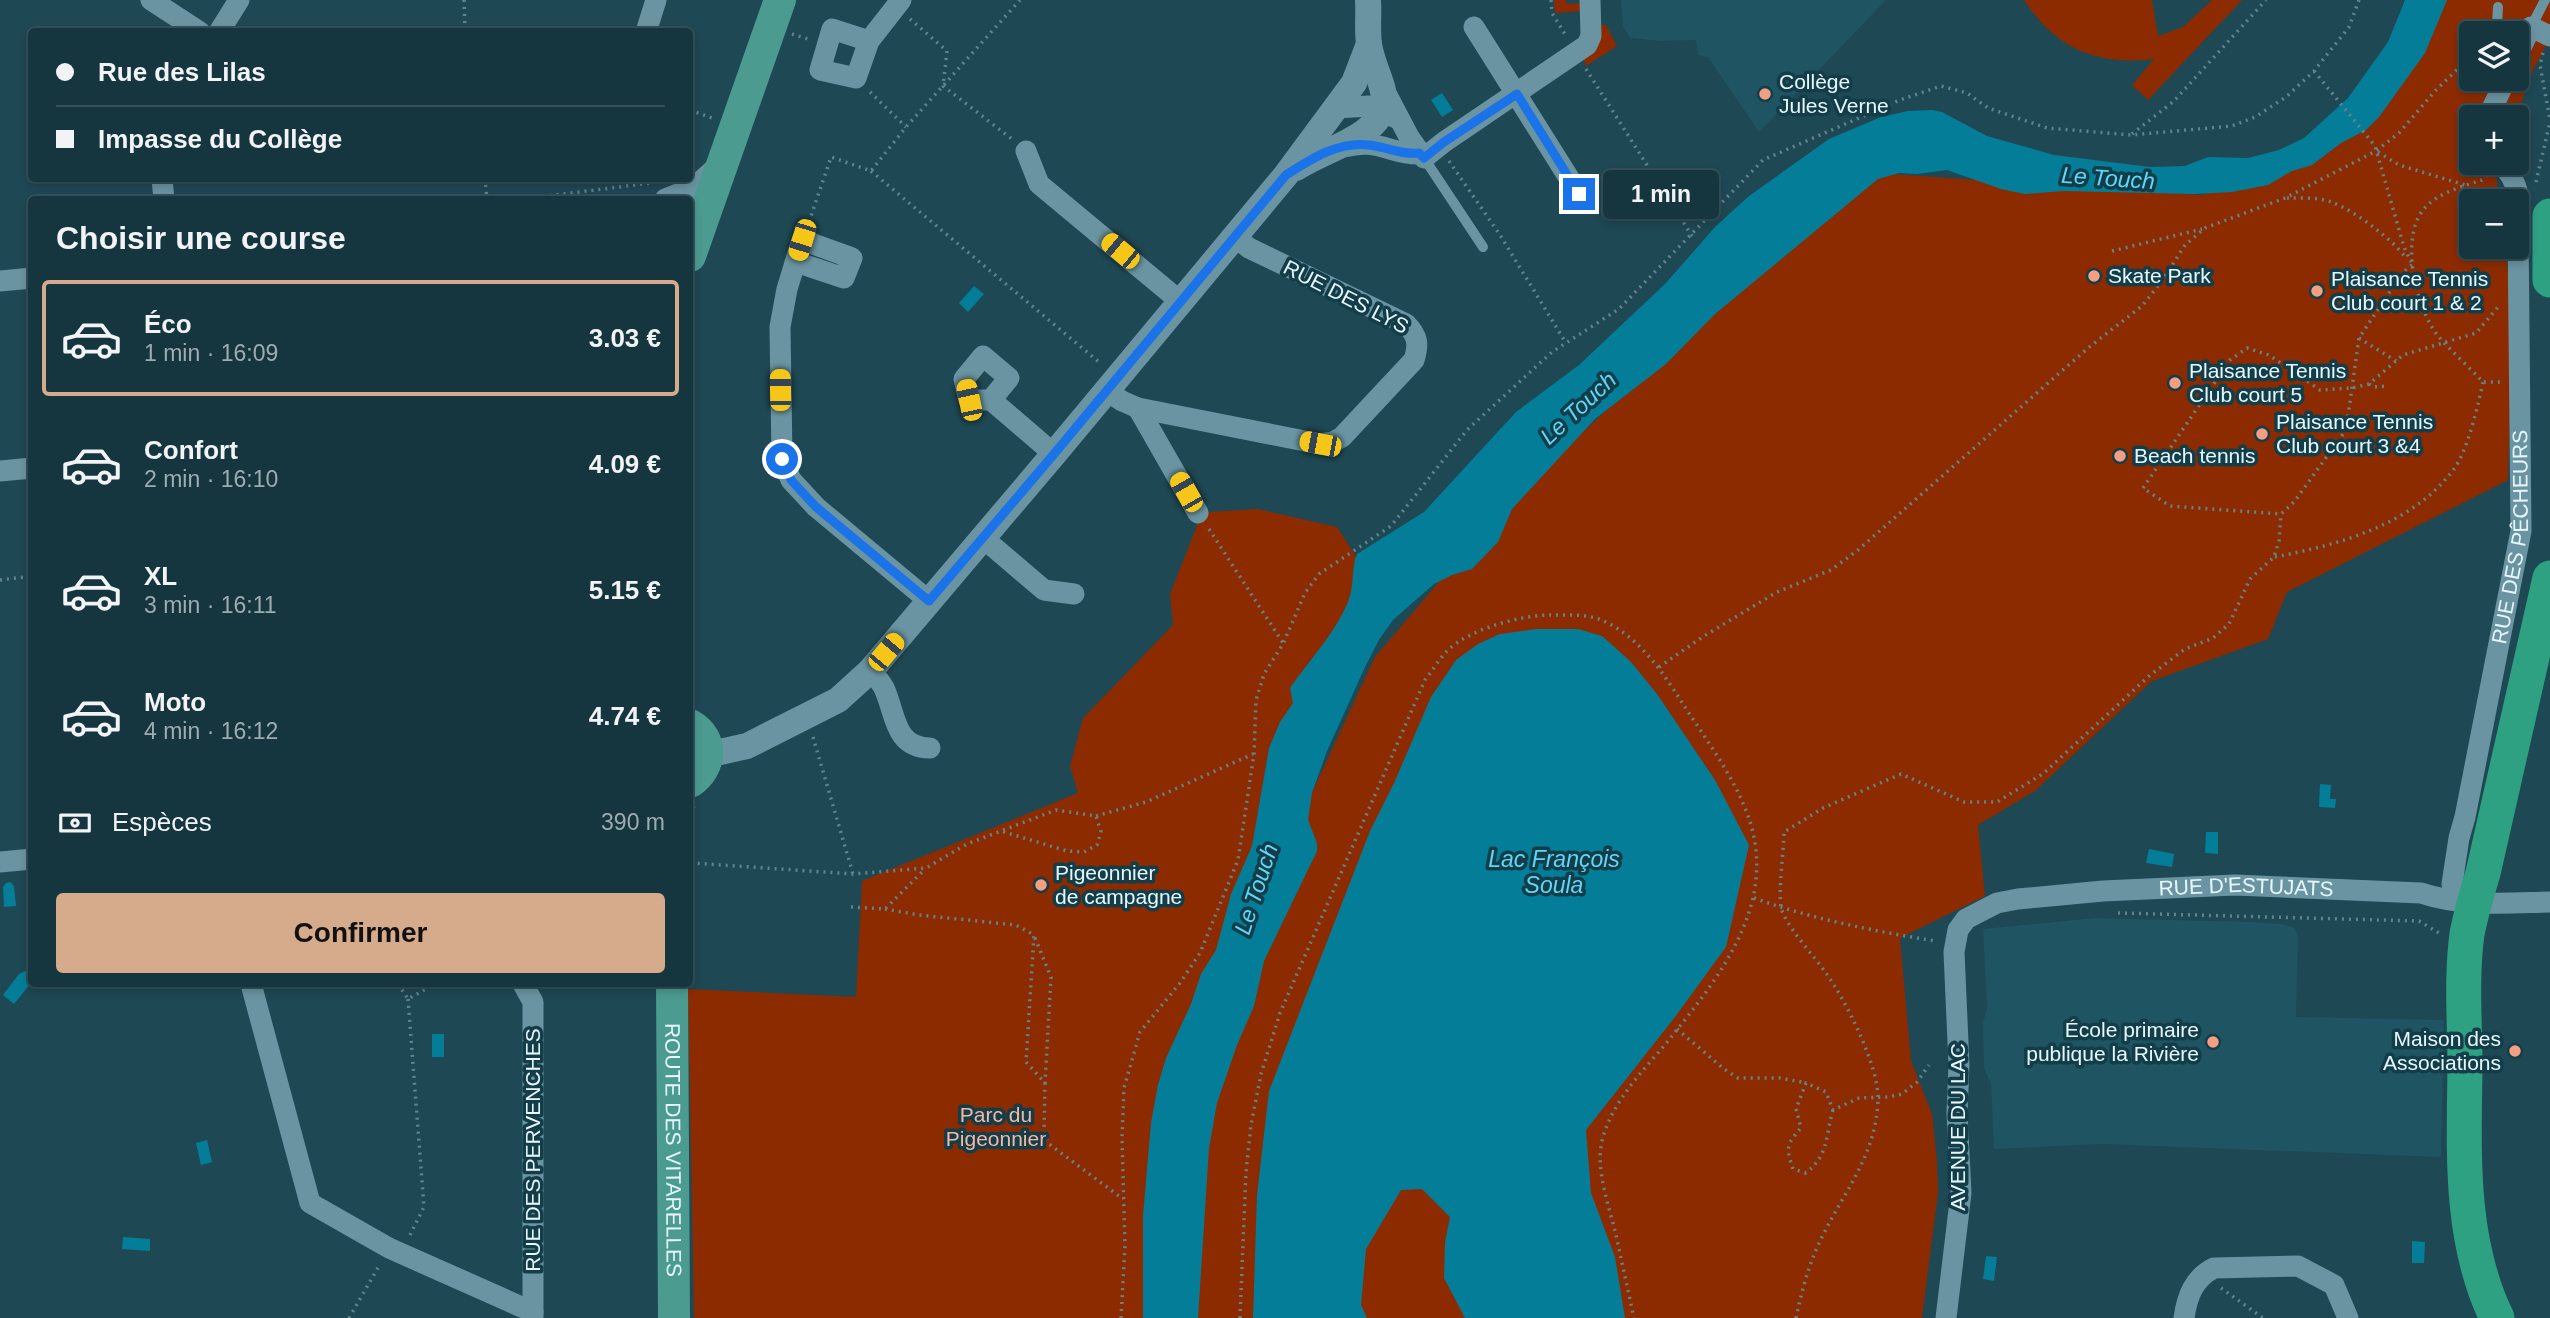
<!DOCTYPE html>
<html lang="fr">
<head>
<meta charset="utf-8">
<style>
	:root { --surface:#16363f; --page:#23414a; --text:#f1f3f6; --muted:#9eabb0; --line:#355059; --accent:#d6ab8b }
	body { margin:0; font-family:Arial,sans-serif; background:var(--page); color:var(--text); height:100vh; display:flex; flex-direction:column; font-size:26px; white-space:nowrap }
	* { box-sizing:border-box; margin:0 }
	p { font-size:23px; color:var(--muted) }
	.icon { flex:none; width:38px; height:38px; fill:none; stroke:currentColor; stroke-width:2; stroke-linecap:round; stroke-linejoin:round }
	.map { position:relative; flex:1; overflow:hidden }
	.panel { position:absolute; left:28px; top:196px; width:665px; height:791px; display:flex; flex-direction:column; background:var(--surface); border-radius:7px; box-shadow:0 4px 10px #0003,0 0 0 2px var(--line) }
	.panel>* { flex:none }
	.banner { position:absolute; left:28px; top:28px; width:665px; height:154px; border-radius:7px; box-shadow:0 4px 10px #0003,0 0 0 2px var(--line); display:grid; align-content:center; height:154px; padding:0 28px; background:var(--surface) }
	.fabs { position:absolute; left:2459px; top:21px; display:grid; gap:14px }
	.fabs a { display:grid; place-items:center; width:70px; height:70px; border-radius:7px; background:var(--surface); box-shadow:0 4px 10px #0003,0 0 0 2px var(--line); font-size:35px }
	.end { position:absolute; width:32px; height:32px; margin:-16px; border:9px solid #1a73e8; background:#fff; box-shadow:0 0 0 4px #fff }
	.from { border-radius:50% }
	.bubble { position:absolute; height:49px; border-radius:7px; background:var(--surface); box-shadow:0 4px 10px #0003,0 0 0 2px var(--line); font-size:23px; font-weight:600; line-height:49px; text-align:center }
	.car { position:absolute; width:21px; height:42px; margin:-21px -10px; border-radius:9px; box-shadow:0 0 5px 2px #0007; background:linear-gradient(#f5c518 24%,#345 0 40%,#f5c518 0 76%,#345 0 86%,#f5c518 0) }
	.banner b { display:flex; align-items:center; gap:24px; height:66px; font-size:26px }
	.banner b+b { border-top:2px solid var(--line) }
	.banner i { width:18px; height:18px; background:var(--text) }
	ul { padding:0; list-style:none }
	li { display:flex; align-items:center; gap:21px; height:116px; margin:0 14px 10px; padding:0 14px; border:4px solid transparent; border-radius:7px }
	li div { flex:1 }
	li b { display:block; font-size:26px }
	li em { font-style:normal; font-weight:600 }
	li.current { border-color:var(--accent) }
	li>.icon { width:63px; height:63px; stroke-width:1.5 }
	h2 { padding:0 28px; font-size:32px; line-height:84px }
	.pay { display:flex; align-items:center; gap:18px; height:77px; padding:0 28px; font-size:26px }
	.pay p { margin-inline-start:auto }
	.action { display:flex; gap:14px; margin-top:auto; padding:14px 28px }
	.action a { flex:1; height:80px; border-radius:7px; background:var(--accent); color:#111; font-size:28px; font-weight:600; line-height:80px; text-align:center }
	.map>svg:first-child { display:block }
	.built { fill:#1f5462 }
	.green { fill:#8d2b00; fill-rule:evenodd }
	.water { fill:#047e98 }
	.lines { fill:none; stroke-linecap:round; stroke-linejoin:round }
	.path { stroke:#62848d; stroke-width:3.5; stroke-dasharray:2 5; stroke-linecap:butt }
	.service { stroke:#6a94a1; stroke-width:10 }
	.minor { stroke:#6a94a1; stroke-width:21 }
	.tertiary { stroke:#6a94a1; stroke-width:26 }
	.secondary { stroke:#4b9b91; stroke-width:32 }
	.primary { stroke:#2da182; stroke-width:35 }
	.route { stroke:#1a73e8; stroke-width:9 }
	.poi-dot { fill:#f39f84; stroke:#123d49; stroke-width:2.5 }
	.labels { text-anchor:middle; stroke-width:7; stroke-linejoin:round; paint-order:stroke }
	.poi-label { font-size:21px; fill:#e6f8fd; stroke:#123d49; text-anchor:start }
	.street-label { font-size:21px; fill:#e6f8fd; stroke:#123d49 }
	.park-label { font-size:21px; fill:#f5b7a3; stroke:#123d49 }
	.water-label { font-size:23px; font-style:italic; fill:#5ed7f8; stroke:#123d49 }
</style>
</head>
<body>
<div class="map">
<svg width="2550" height="1318" viewBox="0 0 2550 1318">
	<rect width="100%" height="100%" fill="#1e4854"/>
	<g class="built">
		<path d="M1621 0H1886L1759 132 1708 57 1698 55 1696 40 1661 41 1630 38 1623 26Z"/>
		<path d="M2094 918 2249 922 2283 924 2295 928 2298 938 2296 1017 2444 1020 2441 1157 2102 1144 1994 1149 1991 1084 1984 1068 1983 1023 1987 1007 1983 929Z"/>
	</g>
	<g class="green">
		<path d="M1554 0H1566L1567 4 1582 3V11L1555 13Z"/>
		<path d="M2024 0H2152L2158 36 2183 27 2212 0H2242L2148 100 2132 85 2154 59C2097 66 2056 49 2024 0Z"/>
		<path d="M2430 0H2550V39L2534 68 2516 117H2471V163H2500L2496 173 2499 201H2471V247H2505L2512 309 2508 480 2287 592 2268 639 2152 681 2035 791 1978 825 1985 896 1900 938 1911 1061 1932 1114 1937 1162 1938 1193 1922 1318H1188L1206 1118 1268 887 1375 657 1511 497 1854 185 1877 173 2202 195 2283 167 2404 65ZM2471 33H2516V79H2471Z"/>
		<path d="M1601 25H1606L1617 46 1586 66 1583 59Z"/>
		<path d="M1258 509 1337 527 1368 575 1269 748 1251 853 1149 1318H694L688 989 856 997 862 881 1078 793 1070 766 1083 718 1173 625 1170 594 1198 523 1208 512Z"/>
	</g>
	<g class="water">
		<path d="M2405 0H2447L2425 53 2379 117 2366 130 2341 143 2312 165 2292 171 2268 185 2232 192 2194 194 2064 191 2025 194 2001 189 1947 170 1917 174 1899 173 1878 179 1715 314 1666 364 1595 419 1512 509 1498 542 1472 569 1452 575 1434 584 1393 620 1380 638 1366 665 1327 751 1312 793 1308 820 1317 843V851L1264 961 1254 1006 1237 1045 1217 1103 1209 1148 1198 1318H1143V1216L1151 1123 1158 1085 1166 1058 1191 1004 1201 974 1216 950 1231 894 1252 846 1269 748 1280 722 1293 703 1290 688C1309 661 1335 633 1348 602 1355 584 1351 567 1357 554L1424 512 1516 412 1579 365 1665 284 1716 226 1749 196 1829 139 1881 117 1908 111 1932 110 1942 112 1987 136 2054 155 2150 167 2185 166 2208 157 2248 158 2279 150 2304 138 2348 98 2388 42Z"/>
		<path d="M1442 93 1453 110 1442 117 1431 100Z"/>
		<path d="M974 286 984 294 968 312 959 303Z"/>
		<path d="M1537 629H1578L1602 636 1631 662 1657 694 1715 780 1749 845 1726 947 1675 1017 1586 1130 1591 1193 1615 1257 1625 1318H1465L1444 1278 1445 1242 1450 1217 1422 1189 1401 1190 1366 1249 1361 1305 1367 1318H1253L1257 1195 1269 1091 1370 831 1395 781 1431 697 1456 660 1478 644 1500 634Z"/>
		<path d="M2320 784 2331 785 2330 799H2336L2335 808 2319 807Z"/>
		<path d="M2206 832H2218V854L2205 853Z"/>
		<path d="M2149 849 2174 854 2172 867 2146 863Z"/>
		<path d="M10 882 14 886 16 906 4 907 3 887 6 883Z"/>
		<path d="M25 971 31 974V983L14 1004 3 995 19 974Z"/>
		<rect x="432" y="1034" width="12" height="23"/>
		<path d="M207 1140 212 1162 201 1165 196 1143Z"/>
		<path d="M123 1237 150 1239V1251L122 1249Z"/>
		<path d="M2412 1241 2425 1242 2424 1263H2412Z"/>
		<path d="M1986 1256 1997 1257 1994 1281 1983 1279Z"/>
	</g>
	<g class="lines">
		<g class="path">
			<path d="M464 0 465 32"/>
			<path d="M1551 0 1552 13 1566 36"/>
			<path d="M910 19 947 51 943 86 1012 139"/>
			<path d="M792 34 808 39"/>
			<path d="M2543 53 2540 65 2550 120"/>
			<path d="M1586 69 1692 236"/>
			<path d="M2314 71 2375 146 2404 247 2411 262"/>
			<path d="M870 92 906 127"/>
			<path d="M690 110 712 118"/>
			<path d="M2132 134 2174 101 2266 0"/>
			<path d="M2378 152 2399 165 2465 185"/>
			<path d="M1449 161 1500 235 1566 343"/>
			<path d="M871 171 1100 363"/>
			<path d="M2487 175 2482 180C2463 186 2437 193 2424 209 2399 238 2416 308 2438 336 2452 352 2469 367 2483 382H2500"/>
			<path d="M485 178 487 200"/>
			<path d="M2536 182 2550 122"/>
			<path d="M2287 198C2301 198 2318 197 2331 202 2354 210 2392 239 2406 258"/>
			<path d="M515 200 651 183"/>
			<path d="M809 222 831 157 871 171 906 127 1020 0"/>
			<path d="M2112 251 2202 229"/>
			<path d="M2412 265 2403 272 2359 338 2346 430 2294 502 2281 514 2170 506 2143 488 2230 360 2247 348 2269 355 2320 390 2352 388 2369 384 2403 355 2476 333 2498 307"/>
			<path d="M2359 338 2396 361"/>
			<path d="M2369 384 2373 387 2388 386"/>
			<path d="M1209 529 1283 643"/>
			<path d="M2275 557C2341 544 2412 525 2454 469 2468 450 2478 405 2483 382"/>
			<path d="M0 580 32 576"/>
			<path d="M1659 667 1704 636 1777 592 1831 570 1858 550 2088 348 2142 306 2162 281 2185 245 2205 228 2285 198 2376 151 2399 133 2435 91 2471 56"/>
			<path d="M813 737 853 874"/>
			<path d="M1096 816 1146 802 1253 754"/>
			<path d="M690 821 694 807"/>
			<path d="M690 855 692 863 853 874 926 868 967 844 1056 810 1096 816 1101 832 1097 845 1084 852 1067 851 1001 831"/>
			<path d="M1754 898C1812 919 1874 931 1935 941"/>
			<path d="M851 907 885 909 924 870"/>
			<path d="M885 909 919 915 1016 925 1034 935 1026 1062 1045 1083 1044 1132 1049 1144 1123 1199"/>
			<path d="M2118 913 2419 921 2439 933"/>
			<path d="M1035 938 1051 977 1045 1083"/>
			<path d="M398 984 408 999 435 984"/>
			<path d="M408 999 424 1207 410 1235"/>
			<path d="M1677 1029 1724 1069 1738 1078H1780L1806 1083"/>
			<path d="M1833 1110C1825 1138 1829 1154 1806 1173L1793 1169C1786 1148 1786 1145 1801 1128L1796 1109 1806 1083 1826 1092 1833 1110 1859 1098 1889 1097 1902 1094 1917 1082 1929 1065"/>
			<path d="M2221 1288 2263 1318"/>
			<path d="M349 1318 379 1266"/>
			<path d="M1121 1318 1125 1246 1122 1138 1124 1088 1140 1032 1180 983 1200 953 1238 860 1254 754 1256 700 1264 674 1283 644 1305 593 1319 574 1391 526 1467 430 1552 352 1619 309 1763 160 1900 100 1941 86 1967 93 1988 108 2047 128 2131 135 2232 126 2255 117 2286 97 2314 71 2349 27 2359 0"/>
			<path d="M1240 1318 1246 1172 1251 1125 1261 1074 1280 1013 1425 680C1433 670 1439 659 1448 650 1470 629 1521 615 1551 615 1567 615 1584 614 1599 619 1637 634 1662 671 1683 704 1705 738 1730 771 1745 808 1783 899 1721 975 1668 1041 1644 1070 1614 1099 1603 1137 1594 1167 1609 1205 1616 1235 1622 1263 1628 1290 1634 1318"/>
			<path d="M1796 1318C1802 1290 1809 1263 1822 1237 1845 1190 1876 1155 1878 1100 1879 1066 1846 1001 1826 973 1815 957 1784 924 1781 907 1778 891 1784 850 1784 832L1823 808 1901 774 1964 802H1997L2044 773 2149 676 2185 649 2213 638 2229 624 2250 579 2274 557 2279 541 2281 514"/>
		</g>
		<g class="service">
			<path d="M2498 7 2497 23 2500 33"/>
			<path d="M2531 27 2545 0"/>
			<path d="M1424 158 1483 247"/>
		</g>
		<g class="minor">
			<path d="M151 0 200 32"/>
			<path d="M1474 27 1579 194"/>
			<path d="M219 32 239 0"/>
			<path d="M646 32 656 0"/>
			<path d="M869 41 832 29 820 70 856 78 869 41 901 0"/>
			<path d="M2516 58 2531 27 2550 36"/>
			<path d="M1386 93 1409 137 1424 158 1444 142 1587 45 1591 36 1590 0"/>
			<path d="M1337 108 1369 106 1396 118"/>
			<path d="M2488 117 2506 79"/>
			<path d="M1342 147C1350 146 1358 144 1366 144 1385 145 1400 155 1419 154"/>
			<path d="M1026 151 1039 184 1181 302"/>
			<path d="M162 178 164 200"/>
			<path d="M665 199 693 188 720 164"/>
			<path d="M796 262 844 278 852 258 802 240 787 289 780 327 782 458 791 480 816 507 929 601"/>
			<path d="M0 281 32 278"/>
			<path d="M1107 391 1122 401 1138 408 1320 444 1333 442 1342 437 1414 360C1419 344 1418 336 1406 324L1249 248 1235 237"/>
			<path d="M991 400 1009 378 983 356 964 379 969 400H991L1054 454"/>
			<path d="M1138 408 1198 513"/>
			<path d="M0 471 32 468"/>
			<path d="M983 538 1044 590 1074 594"/>
			<path d="M871 670C875 676 881 682 884 688 896 714 894 748 930 748"/>
			<path d="M0 862 32 859"/>
			<path id="s1" d="M2473 904 2452 884 2459 838 2465 817 2521 531 2518 230C2519 201 2522 186 2501 163"/>
			<path d="M251 984 310 1203 389 1248 533 1312"/>
			<path d="M523 984 533 1002V1318"/>
			<path id="s2" d="M1946 1318 1961 1193 1957 1113 1959 1065 1954 952 1958 930 1966 919 1997 903 2018 899 2103 891 2235 885 2421 893C2463 907 2506 903 2550 902"/>
			<path d="M2184 1318C2187 1296 2194 1278 2214 1268L2298 1266 2334 1285 2348 1318"/>
		</g>
		<g class="tertiary">
			<path d="M1296 168C1318 154 1343 147 1364 132 1403 104 1374 79 1369 44 1367 30 1369 14 1368 0"/>
			<path d="M708 749 720 752 747 746 838 700 871 670 1054 454 1286 175 1354 83 1369 44"/>
		</g>
		<g class="secondary">
			<path d="M690 256 780 0"/>
			<path d="M690 725C715 739 711 768 690 782"/>
			<path id="s3" d="M672 984 674 1318"/>
		</g>
		<g class="primary">
			<path d="M2550 216V280"/>
			<path d="M2497 1318C2459 1240 2464 1152 2465 1067 2465 1024 2461 978 2467 934 2471 913 2477 893 2483 873L2550 578"/>
		</g>
	</g>
	<g class="lines">
		<path class="route" d="M782 459 791 480 816 507 929 601 1054 454 1286 175C1311 159 1338 141 1369 145 1387 147 1401 155 1419 153L1424 158 1444 142 1517 94 1579 194"/>
	</g>
	<g class="poi-dot">
		<circle cx="1765" cy="94" r="7"/>
		<circle cx="2094" cy="276" r="7"/>
		<circle cx="2317" cy="291" r="7"/>
		<circle cx="2175" cy="383" r="7"/>
		<circle cx="2262" cy="434" r="7"/>
		<circle cx="2120" cy="456" r="7"/>
		<circle cx="1041" cy="885" r="7"/>
		<circle cx="2213" cy="1042" r="7"/>
		<circle cx="2515" cy="1051" r="7"/>
	</g>
	<g class="labels">
		<g class="poi-label">
			<text x="1779" y="89">Collège<tspan x="1779" dy="24">Jules Verne</tspan></text>
			<text x="2108" y="283">Skate Park</text>
			<text x="2331" y="286">Plaisance Tennis<tspan x="2331" dy="24">Club court 1 &amp; 2</tspan></text>
			<text x="2189" y="378">Plaisance Tennis<tspan x="2189" dy="24">Club court 5</tspan></text>
			<text x="2276" y="429">Plaisance Tennis<tspan x="2276" dy="24">Club court 3 &amp;4</tspan></text>
			<text x="2134" y="463">Beach tennis</text>
			<text x="1055" y="880">Pigeonnier<tspan x="1055" dy="24">de campagne</tspan></text>
			<text x="2199" y="1037" text-anchor="end">École primaire<tspan x="2199" dy="24">publique la Rivière</tspan></text>
			<text x="2501" y="1046" text-anchor="end">Maison des<tspan x="2501" dy="24">Associations</tspan></text>
		</g>
		<g class="street-label">
			<text transform="translate(1346 297) rotate(27)" y="7">RUE DES LYS</text>
			<text dy="7" stroke="none"><textPath href="#s1" startOffset="382">RUE DES PÊCHEURS</textPath></text>
			<text dy="7" stroke="none"><textPath href="#s2" startOffset="688">RUE D'ESTUJATS</textPath></text>
			<text transform="translate(1958 1127) rotate(-90)" y="7">AVENUE DU LAC</text>
			<text transform="translate(533 1150) rotate(-90)" y="7">RUE DES PERVENCHES</text>
			<text dy="7" stroke="none"><textPath href="#s3" startOffset="166">ROUTE DES VITARELLES</textPath></text>
		</g>
		<g class="park-label">
			<text x="996" y="1122">Parc du<tspan x="996" dy="24">Pigeonnier</tspan></text>
		</g>
		<g class="water-label">
			<text transform="translate(2108 178) rotate(4)" y="8">Le Touch</text>
			<text transform="translate(1578 408) rotate(-43)" y="8">Le Touch</text>
			<text x="1554" y="867">Lac François<tspan x="1554" dy="26">Soula</tspan></text>
			<text transform="translate(1256 889) rotate(-72)" y="8">Le Touch</text>
		</g>
	</g>
</svg>
<div class="fabs">
<a><svg class="icon" aria-label="layers" viewBox="0 0 24 24"><path d="M12 4l9 5-9 5-9-5zM3 14l9 5 9-5"/></svg></a>
<a>+</a>
<a>−</a>
</div>
<i class="end from" style="left:782px;top:459px"></i>
<i class="end" style="left:1579px;top:194px"></i>
<div class="bubble" style="left:1603px;top:170px;width:116px">1 min</div>
<i class="car" style="left:802px;top:240px;rotate:197deg"></i>
<i class="car" style="left:1120px;top:251px;rotate:310deg"></i>
<i class="car" style="left:780px;top:390px;rotate:359deg"></i>
<i class="car" style="left:969px;top:400px;rotate:348deg"></i>
<i class="car" style="left:1320px;top:444px;rotate:281deg"></i>
<i class="car" style="left:1186px;top:492px;rotate:330deg"></i>
<i class="car" style="left:886px;top:652px;rotate:40deg"></i>
<div class="banner">
<b><i class="from"></i>Rue des Lilas</b>
<b><i></i>Impasse du Collège</b>
</div>
<section class="panel">
<h2>Choisir une course</h2>
<ul>
<li class="current"><svg class="icon" aria-label="car" viewBox="0 0 24 24"><path d="M5 17H2v-5l4-1 3-4h7l3 4 3 1v5h-3M9 17h6M6 11h13"/><circle cx="7" cy="17" r="2"/><circle cx="17" cy="17" r="2"/></svg><div><b>Éco</b><p>1 min · 16:09</p></div><em>3.03 €</em></li>
<li><svg class="icon" aria-label="car" viewBox="0 0 24 24"><path d="M5 17H2v-5l4-1 3-4h7l3 4 3 1v5h-3M9 17h6M6 11h13"/><circle cx="7" cy="17" r="2"/><circle cx="17" cy="17" r="2"/></svg><div><b>Confort</b><p>2 min · 16:10</p></div><em>4.09 €</em></li>
<li><svg class="icon" aria-label="car" viewBox="0 0 24 24"><path d="M5 17H2v-5l4-1 3-4h7l3 4 3 1v5h-3M9 17h6M6 11h13"/><circle cx="7" cy="17" r="2"/><circle cx="17" cy="17" r="2"/></svg><div><b>XL</b><p>3 min · 16:11</p></div><em>5.15 €</em></li>
<li><svg class="icon" aria-label="car" viewBox="0 0 24 24"><path d="M5 17H2v-5l4-1 3-4h7l3 4 3 1v5h-3M9 17h6M6 11h13"/><circle cx="7" cy="17" r="2"/><circle cx="17" cy="17" r="2"/></svg><div><b>Moto</b><p>4 min · 16:12</p></div><em>4.74 €</em></li>
</ul>
<div class="pay"><svg class="icon" aria-label="cash" viewBox="0 0 24 24"><path d="M3 7h18v10H3z"/><circle cx="12" cy="12" r="2"/></svg>Espèces<p>390 m</p></div>
<div class="action"><a>Confirmer</a></div>
</section>
</div>
</body>
</html>
